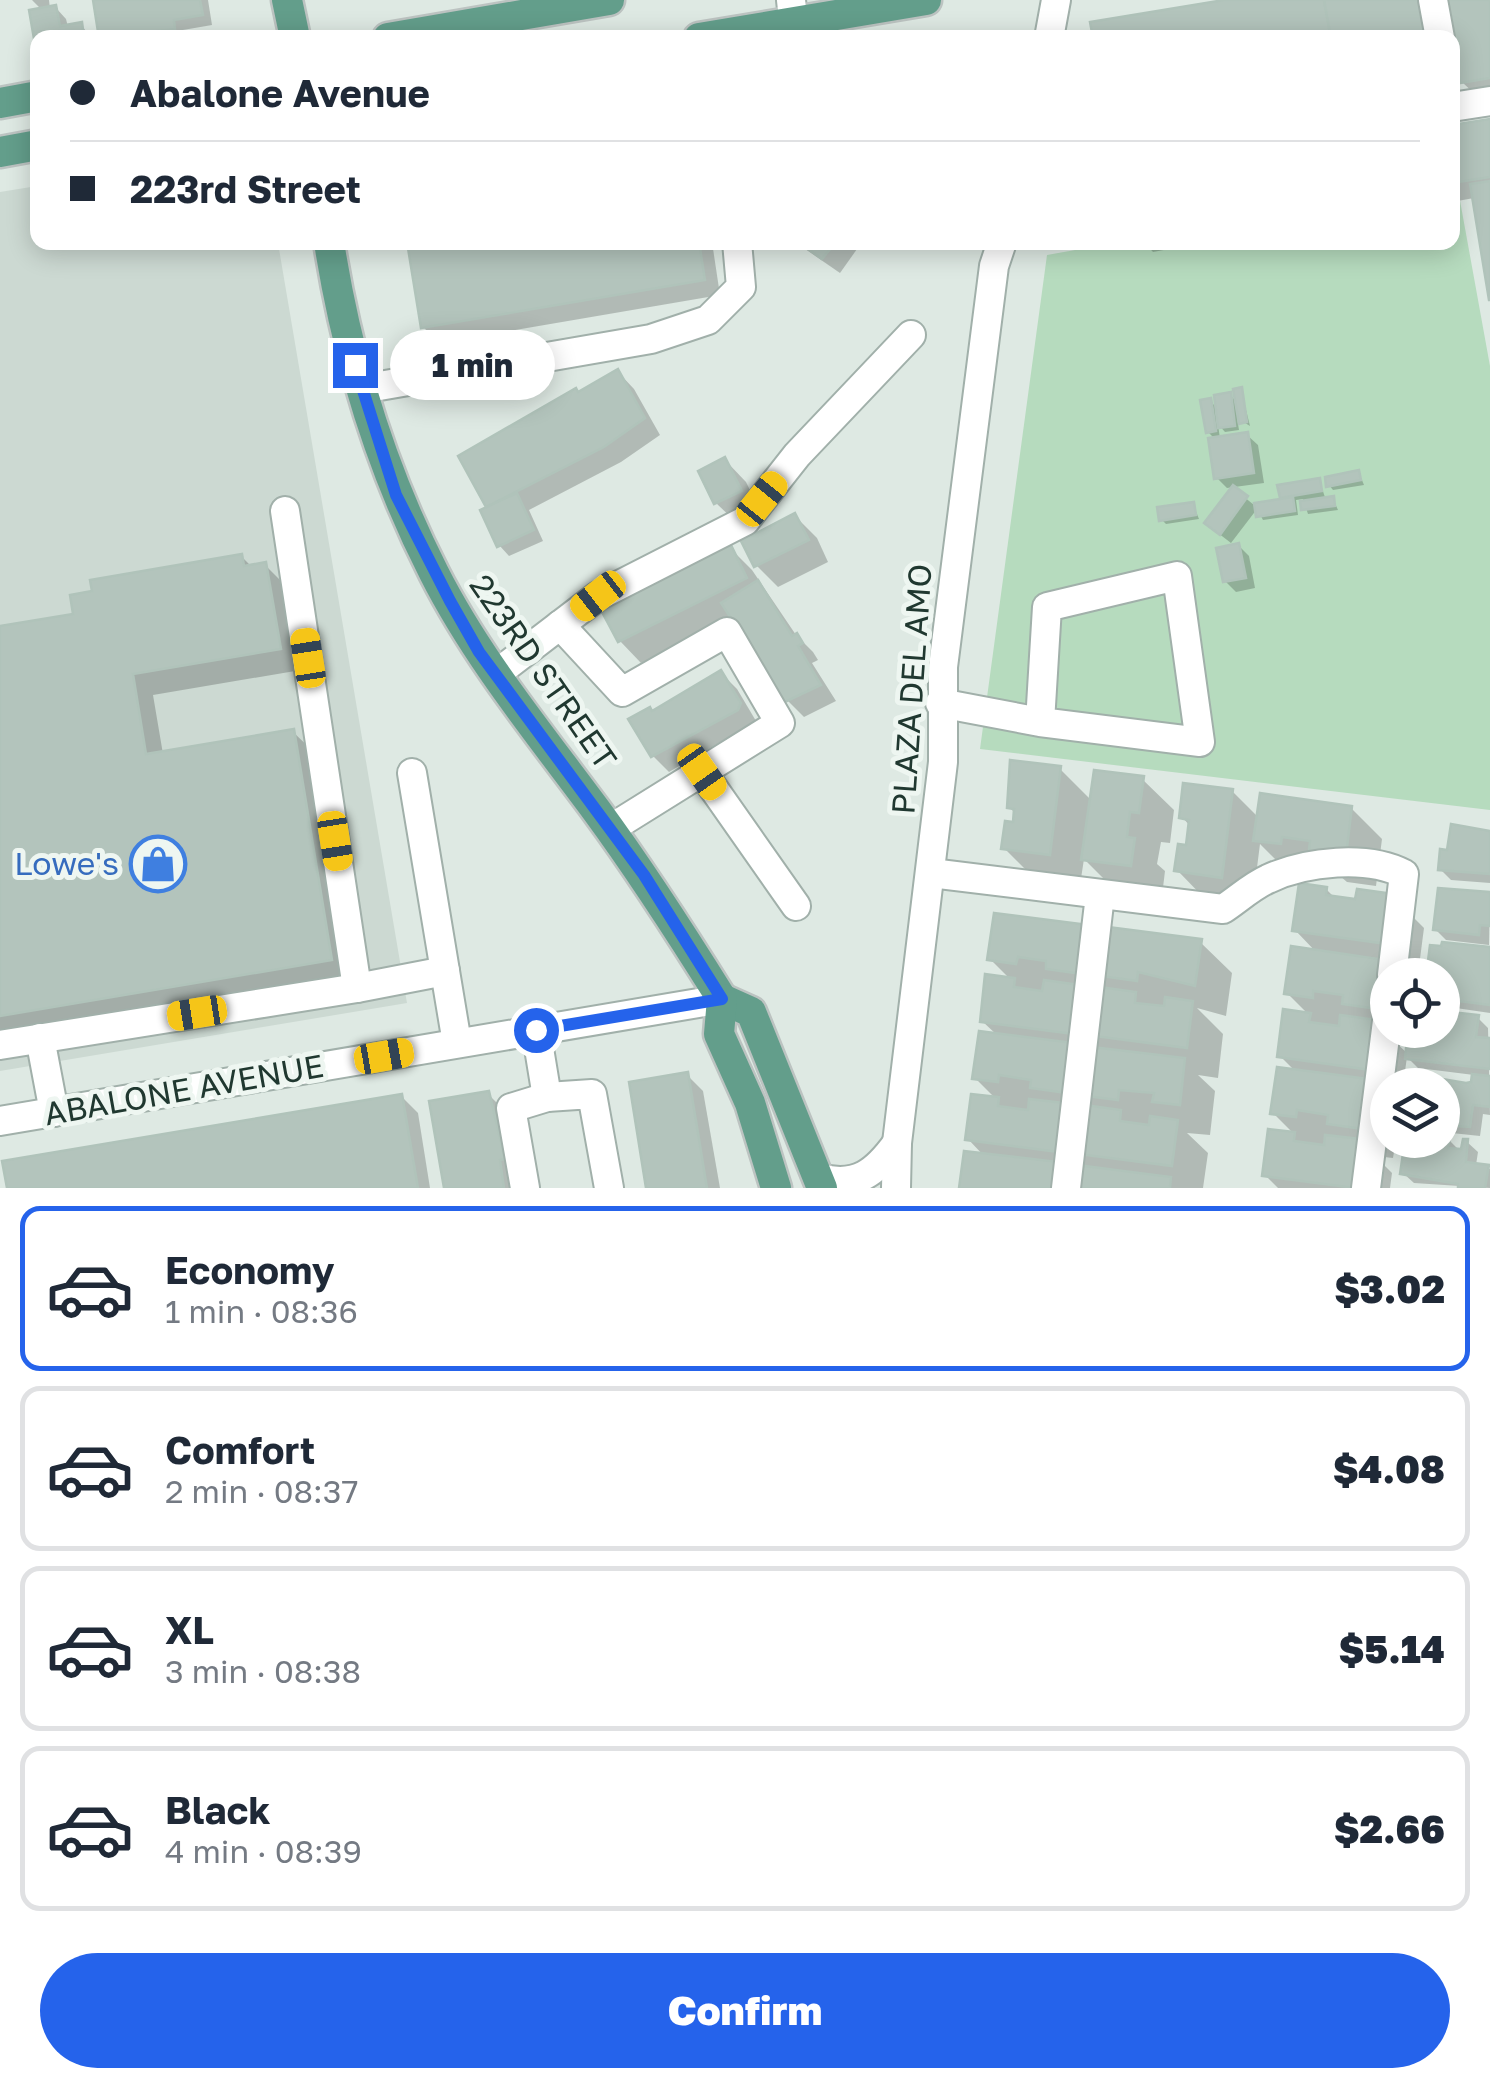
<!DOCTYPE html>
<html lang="en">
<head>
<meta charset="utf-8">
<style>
	:root { --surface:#fff; --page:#f6f6f7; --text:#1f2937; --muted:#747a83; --line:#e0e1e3; --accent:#2563eb }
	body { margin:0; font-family:"Golos Text",sans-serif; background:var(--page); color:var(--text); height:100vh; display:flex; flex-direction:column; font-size:38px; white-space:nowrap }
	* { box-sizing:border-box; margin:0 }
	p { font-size:32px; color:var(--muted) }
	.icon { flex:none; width:55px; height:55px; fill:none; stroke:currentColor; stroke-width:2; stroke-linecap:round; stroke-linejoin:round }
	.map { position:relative; height:1188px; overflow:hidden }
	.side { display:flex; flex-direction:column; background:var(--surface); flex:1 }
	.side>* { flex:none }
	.top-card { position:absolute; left:30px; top:30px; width:1430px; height:220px; border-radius:20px; box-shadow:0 5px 25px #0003; display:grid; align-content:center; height:220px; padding:0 40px; background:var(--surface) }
	.controls { position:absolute; left:1370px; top:958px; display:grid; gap:20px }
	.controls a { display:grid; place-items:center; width:90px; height:90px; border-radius:50%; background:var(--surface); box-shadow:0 5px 25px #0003; font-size:50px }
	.end { position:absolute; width:45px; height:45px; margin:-22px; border:12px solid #2563eb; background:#fff; box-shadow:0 0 0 5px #fff }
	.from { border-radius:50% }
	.bubble { position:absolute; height:70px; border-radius:35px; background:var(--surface); box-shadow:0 5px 25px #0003; font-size:32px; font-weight:800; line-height:70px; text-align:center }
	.car { position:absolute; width:30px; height:60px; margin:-30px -15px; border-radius:12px; box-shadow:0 0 8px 2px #0007; background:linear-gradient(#f5c518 24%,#345 0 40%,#f5c518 0 76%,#345 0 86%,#f5c518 0) }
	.top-card b { display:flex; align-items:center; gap:35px; height:95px; font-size:38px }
	.top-card b+b { border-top:2px solid var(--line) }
	.top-card i { width:25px; height:25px; background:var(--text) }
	ul { padding:18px 0 0; list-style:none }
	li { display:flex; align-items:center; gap:30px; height:165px; margin:0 20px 15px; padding:0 20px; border:5px solid var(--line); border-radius:20px }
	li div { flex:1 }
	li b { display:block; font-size:38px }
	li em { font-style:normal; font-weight:800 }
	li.active { border-color:var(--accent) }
	li>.icon { width:90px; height:90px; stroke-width:1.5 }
	.action { display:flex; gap:20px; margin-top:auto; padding:20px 40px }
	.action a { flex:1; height:115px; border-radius:60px; background:var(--accent); color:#fff; font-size:40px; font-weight:800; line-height:115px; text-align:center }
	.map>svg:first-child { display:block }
	.built { fill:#ccd9d2 }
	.garden { fill:#b6dbbe }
	.shadow { fill:#0003 }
	.building { fill:#b3c4bc; stroke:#b0c3ba; stroke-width:2.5 }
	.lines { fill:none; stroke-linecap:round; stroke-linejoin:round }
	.minor-casing { stroke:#a1b0aa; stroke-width:32 }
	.major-casing { stroke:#bcc3c1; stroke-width:35 }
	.minor { stroke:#fff; stroke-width:28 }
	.major { stroke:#639e8b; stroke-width:30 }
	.route { stroke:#2563eb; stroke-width:12 }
	.labels { text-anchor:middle; stroke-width:10; stroke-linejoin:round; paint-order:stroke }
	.street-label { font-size:32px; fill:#203830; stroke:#eef6f1 }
	.shop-label { font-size:32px; fill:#366cbe; stroke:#eef6f1; text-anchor:end }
</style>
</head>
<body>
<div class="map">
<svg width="1490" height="1188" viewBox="0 0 1490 1188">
	<rect width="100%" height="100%" fill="#dee9e3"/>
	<path class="built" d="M37 186 38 242 278 243 407 1003 0 1071V192Z"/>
	<path class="garden" d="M1457 184 1490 366V810L980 749 1047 255 1120 242H1452L1453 185Z"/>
	<g class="shadow">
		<path d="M32 0H49L50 9 56 8 66 19 68 27 81 25 92 38H38L32 12 42 10Z"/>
		<path d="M115 0H208L212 25 183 30 184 38H101Z"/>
		<path d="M1449 0H1490V96L1479 98 1462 82Z"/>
		<path d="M1490 121V292L1474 198 1452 202V127Z"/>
		<path d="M409 242H712L720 295 440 343 423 327Z"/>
		<path d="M795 242H862L840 273Z"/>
		<path d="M1144 242H1207L1153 252Z"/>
		<path d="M618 372 634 389 660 435 621 462 529 510 543 541 509 556 499 545 489 509 461 457Z"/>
		<path d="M1241 390 1250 426 1237 418 1239 430 1225 432 1218 424 1220 439 1247 435 1258 445 1264 483 1227 488 1217 478 1216 440 1208 432 1210 401 1218 409 1230 395 1238 403Z"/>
		<path d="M725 460 746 482 761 513 738 524 716 503Z"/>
		<path d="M1359 473 1364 485 1333 490 1329 485Z"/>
		<path d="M1319 480 1326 500 1333 499 1338 510 1308 514 1303 499 1296 500 1298 515 1263 520 1257 509 1231 543 1218 533 1233 488 1254 505 1283 501 1280 487Z"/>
		<path d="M1193 504 1199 519 1166 524 1162 520Z"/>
		<path d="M795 516 817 538 828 562 778 587 756 565Z"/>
		<path d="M1239 546 1249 556 1255 588 1236 592 1225 581Z"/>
		<path d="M730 548 752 570 796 635 813 652 818 660 812 663 836 701 804 717 787 700 733 617 641 663 620 641Z"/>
		<path d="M241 556 252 567 265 565 287 587 301 670 153 695 163 754 293 732 315 753 352 981 0 1041V629L76 616Z"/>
		<path d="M721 673 737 689 756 721 669 772 653 756V713Z"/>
		<path d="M1060 769 1092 801 1142 779 1174 810 1170 843 1161 842 1157 864 1165 871 1162 896 1115 890 1084 859 1080 885 1035 879 1004 848 1015 825 1016 814 1009 807Z"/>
		<path d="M1232 791 1259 818 1351 808 1382 839 1376 886 1347 882 1333 870 1287 871 1260 844 1252 907 1208 902 1177 870 1188 847 1191 827 1182 817Z"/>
		<path d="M1490 833V883L1451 880 1440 869Z"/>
		<path d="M1326 889 1336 899 1358 902 1393 897 1424 928 1418 974 1392 970 1388 975V1030H1410L1408 1039 1390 1037 1408 1054 1428 1042 1430 1030 1478 1018 1488 1028 1490 1115 1483 1114 1480 1136 1442 1132V1085H1419L1473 1084 1474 1075 1418 1068 1407 1057 1403 1085H1388V1140H1396L1393 1158 1375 1156 1392 1173 1390 1188H1278L1265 1175 1294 1134 1273 1113 1296 1072 1280 1056 1309 1015 1287 993 1317 953 1295 930Z"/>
		<path d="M1490 895 1489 945 1446 940 1435 929Z"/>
		<path d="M1200 942 1232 973 1226 1016 1197 1008 1223 1034 1218 1078 1198 1075 1215 1091 1210 1135 1187 1133 1208 1153 1203 1188H961L966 1153 984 1156 968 1139 997 1100 975 1078 998 1036 982 1021 1011 980 990 959Z"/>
		<path d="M1490 951V1013L1449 1007 1442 1001V975L1429 968Z"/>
		<path d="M687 1075 703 1091 720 1188H649L632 1084Z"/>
		<path d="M488 1094 504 1110 517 1188H446L432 1103Z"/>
		<path d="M402 1097 418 1113 430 1188H9L5 1163Z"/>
		<path d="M1448 1139 1463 1154 1467 1142 1478 1152 1476 1165 1490 1169V1188L1414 1183 1403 1173 1407 1140Z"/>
	</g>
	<g class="building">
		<path d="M93 0H200L203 15 174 20 175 29 99 38Z"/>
		<path d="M1224 0H1324L1331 38H1093L1090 22Z"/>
		<path d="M1324 0H1426L1432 38H1331Z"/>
		<path d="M1446 0H1490V78L1460 83Z"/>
		<path d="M56 5 60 26 82 22 84 38H38L37 56 29 10Z"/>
		<path d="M1490 119V177L1452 183V125Z"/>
		<path d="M1490 181V300H1489L1470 184Z"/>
		<path d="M407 242H699L705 280 421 328Z"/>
		<path d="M798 242H836L822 259Z"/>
		<path d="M618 369 645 418 604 447 486 507 458 456 576 388 578 392Z"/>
		<path d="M1242 387 1247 422 1239 424 1233 389Z"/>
		<path d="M1231 392 1235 426 1218 428 1214 395Z"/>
		<path d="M1211 398 1216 431 1206 433 1200 400Z"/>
		<path d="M1248 432 1254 473 1214 479 1208 438Z"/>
		<path d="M725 457 742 491 714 504 698 471Z"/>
		<path d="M1359 470 1361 480 1326 487 1325 477Z"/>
		<path d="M1320 478 1322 491 1280 498 1277 485Z"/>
		<path d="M1233 485 1248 496 1220 535 1204 523Z"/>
		<path d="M517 493 534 530 497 547 480 510Z"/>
		<path d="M1334 496 1335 506 1301 510 1300 501Z"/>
		<path d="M1293 497 1295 511 1256 517 1254 503Z"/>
		<path d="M1194 502 1196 515 1159 521 1157 507Z"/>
		<path d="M795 513 809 540 754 567 741 541Z"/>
		<path d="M1239 543 1246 578 1223 582 1216 548Z"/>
		<path d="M731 545 747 578 618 642 601 610Z"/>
		<path d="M242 554 244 566 266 562 281 649 133 674 146 754 294 729 332 960 0 1016V626L73 614 70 595 92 591 90 580Z"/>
		<path d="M758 580 792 636 797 633 803 643 798 646 821 685 785 702 721 603Z"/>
		<path d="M721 670 741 703 738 710 651 757 628 719 650 707 652 711Z"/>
		<path d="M1010 760 1061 766 1050 855 1001 849 1005 821 1013 822 1014 809 1007 808Z"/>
		<path d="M1094 770 1144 776 1139 813 1130 812 1127 837 1135 838 1131 866 1081 860Z"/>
		<path d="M1183 783 1233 789 1222 878 1174 871 1178 844 1186 845 1189 820 1179 818Z"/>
		<path d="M1260 793 1352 806 1346 856 1313 852 1309 850 1310 841 1282 837 1281 844 1253 841Z"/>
		<path d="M1451 824 1490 831V874L1438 870 1440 849 1447 850Z"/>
		<path d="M1299 883 1327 887 1326 895 1355 899 1357 889 1394 894 1387 944 1292 931Z"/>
		<path d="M1438 888 1490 892V926L1480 925 1479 935 1433 930Z"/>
		<path d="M994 913 1089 925 1082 974 1046 969V961L1018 957 1016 964 987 960Z"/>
		<path d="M1108 927 1202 939 1195 986 1138 972 1137 981 1101 976Z"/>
		<path d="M1442 942 1490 947V1005L1442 999V975L1427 969 1430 945 1441 946Z"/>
		<path d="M1291 946 1385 960 1378 1009 1342 1004 1343 995 1313 991V998L1284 994Z"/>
		<path d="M985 974 1015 978 1014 987 1042 991 1044 980 1080 985 1074 1034 980 1022Z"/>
		<path d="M1100 987 1136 992 1135 1003 1164 1006 1165 997 1193 1001 1187 1048 1094 1036Z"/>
		<path d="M1283 1009 1311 1013 1309 1022 1339 1026 1340 1015 1377 1020 1371 1070 1277 1057Z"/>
		<path d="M1442 1011 1479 1015 1476 1037 1490 1038V1069L1405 1059 1407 1038 1426 1040 1427 1030H1442Z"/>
		<path d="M979 1031 1074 1043 1067 1093 1030 1088 1031 1080 999 1075 998 1082 972 1079Z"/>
		<path d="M1092 1047 1185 1058 1180 1105 1152 1102 1154 1093 1119 1090 1118 1100 1086 1096Z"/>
		<path d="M1277 1067 1369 1079 1363 1129 1327 1124 1328 1115 1297 1110 1296 1117 1270 1114Z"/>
		<path d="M688 1072 707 1188H646L629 1082Z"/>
		<path d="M1472 1074 1490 1076V1107L1473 1105 1470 1127 1442 1125V1085H1417L1418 1075 1466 1083 1471 1082Z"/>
		<path d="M489 1091 505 1159 500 1160 504 1188H444L429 1101Z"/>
		<path d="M402 1094 418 1188H7L2 1161Z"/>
		<path d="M971 1094 999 1097 998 1106 1028 1110 1029 1099 1065 1103 1059 1152 965 1140Z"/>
		<path d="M1085 1105 1121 1110 1120 1121 1149 1125 1150 1116 1178 1120 1172 1166 1078 1154Z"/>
		<path d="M1268 1129 1295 1132 1294 1141 1324 1145 1325 1135 1362 1139 1355 1188 1262 1176Z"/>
		<path d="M1442 1136 1450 1137 1448 1148 1461 1149 1463 1139H1468L1466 1162 1489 1165 1485 1188H1458V1184L1400 1174 1405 1140H1442Z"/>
		<path d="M964 1151 1058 1162 1054 1188H959Z"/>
		<path d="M1077 1165 1171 1177 1170 1188H1075Z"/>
	</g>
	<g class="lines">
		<g class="minor-casing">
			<g id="minor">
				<path d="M791 0 795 38"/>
				<path d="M1433 0 1440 38"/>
				<path d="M1049 38 1056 0"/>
				<path d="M1452 107 1490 101"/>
				<path d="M362 389 651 339 708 320 741 287 737 242"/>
				<path d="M560 625 622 692 727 632 780 723 610 829"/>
				<path d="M496 674 598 596 745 521 797 455 911 335"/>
				<path d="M940 703 1040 722 1200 742 1177 576 1047 607 1040 722"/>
				<path d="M702 772 796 906"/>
				<path d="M412 773 457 1043"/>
				<path d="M931 873 1223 909C1237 900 1252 886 1268 879 1306 861 1368 855 1404 874L1392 975"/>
				<path d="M357 988 445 971"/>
				<path d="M536 1030 547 1097"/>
				<path d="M40 1038 54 1112"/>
				<path d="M0 1045 357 988 285 511"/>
				<path d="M0 1121 722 999"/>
				<path d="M820 1178C857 1188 876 1172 897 1143"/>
				<path d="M525 1188 511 1108 547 1097 592 1094 609 1188"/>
				<path d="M896 1188 897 1143 943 762V667L994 266 1002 242"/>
				<path d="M1066 1188 1100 895"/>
				<path d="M1366 1188 1388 1013"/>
			</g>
		</g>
		<g class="major-casing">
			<g id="major">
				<path d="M287 0 295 38"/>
				<path d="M388 38 609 0"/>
				<path d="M699 38 926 0"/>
				<path d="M0 103 38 96"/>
				<path d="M0 152 38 145"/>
				<path d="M329 242C347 358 381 469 434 573 477 658 539 733 596 810 641 871 682 935 722 999"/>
				<path d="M722 999 751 1012 822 1188"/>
				<path d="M722 999 719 1034 750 1103 776 1188"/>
			</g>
		</g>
		<use href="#minor" class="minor"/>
		<use href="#major" class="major"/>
	</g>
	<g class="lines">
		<path class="route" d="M355 365 396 495 450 601 479 652 644 875 722 999 536 1030"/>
	</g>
	<defs>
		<g id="shop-ring" transform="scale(2.875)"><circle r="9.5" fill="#eef6f1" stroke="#3f7fe0" stroke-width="1.5"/><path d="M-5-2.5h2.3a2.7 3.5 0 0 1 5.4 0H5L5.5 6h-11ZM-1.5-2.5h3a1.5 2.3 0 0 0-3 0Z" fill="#3f7fe0"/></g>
	</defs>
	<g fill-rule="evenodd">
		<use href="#shop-ring" x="158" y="864"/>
	</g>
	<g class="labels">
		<g class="street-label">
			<text transform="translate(543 672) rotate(55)" y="11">223RD STREET</text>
			<text transform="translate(912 689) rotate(-86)" y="11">PLAZA DEL AMO</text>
			<text transform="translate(184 1090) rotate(-10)" y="11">ABALONE AVENUE</text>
		</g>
		<g class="shop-label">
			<text x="119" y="875">Lowe's</text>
		</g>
	</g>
</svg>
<div class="controls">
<a><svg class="icon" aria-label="locate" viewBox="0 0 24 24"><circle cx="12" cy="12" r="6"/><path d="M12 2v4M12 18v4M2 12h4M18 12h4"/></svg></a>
<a><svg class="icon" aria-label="layers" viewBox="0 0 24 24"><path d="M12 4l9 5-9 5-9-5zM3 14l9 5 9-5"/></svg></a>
</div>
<i class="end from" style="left:536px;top:1030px"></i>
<i class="end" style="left:355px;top:365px"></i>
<div class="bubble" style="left:390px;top:330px;width:165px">1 min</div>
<i class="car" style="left:762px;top:499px;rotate:39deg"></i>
<i class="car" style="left:598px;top:596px;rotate:232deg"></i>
<i class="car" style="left:308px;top:658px;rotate:351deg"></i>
<i class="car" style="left:702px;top:772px;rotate:145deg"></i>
<i class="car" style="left:335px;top:841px;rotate:171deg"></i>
<i class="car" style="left:197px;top:1013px;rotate:261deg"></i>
<i class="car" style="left:384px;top:1056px;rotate:80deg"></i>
<div class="top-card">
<b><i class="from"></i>Abalone Avenue</b>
<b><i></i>223rd Street</b>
</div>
</div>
<section class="side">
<ul>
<li class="active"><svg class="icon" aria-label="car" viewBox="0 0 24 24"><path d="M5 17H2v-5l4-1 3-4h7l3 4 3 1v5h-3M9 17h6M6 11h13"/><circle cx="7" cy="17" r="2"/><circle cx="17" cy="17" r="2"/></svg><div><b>Economy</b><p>1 min · 08:36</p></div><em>$3.02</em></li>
<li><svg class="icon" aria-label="car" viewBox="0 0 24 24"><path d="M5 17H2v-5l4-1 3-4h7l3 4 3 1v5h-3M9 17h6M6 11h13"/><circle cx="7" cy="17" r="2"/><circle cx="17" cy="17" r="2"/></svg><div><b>Comfort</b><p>2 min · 08:37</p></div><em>$4.08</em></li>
<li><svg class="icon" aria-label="car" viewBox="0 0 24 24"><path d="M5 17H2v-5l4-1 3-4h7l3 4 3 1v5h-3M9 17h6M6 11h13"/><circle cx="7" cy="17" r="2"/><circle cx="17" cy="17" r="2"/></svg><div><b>XL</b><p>3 min · 08:38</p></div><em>$5.14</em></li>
<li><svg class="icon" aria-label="car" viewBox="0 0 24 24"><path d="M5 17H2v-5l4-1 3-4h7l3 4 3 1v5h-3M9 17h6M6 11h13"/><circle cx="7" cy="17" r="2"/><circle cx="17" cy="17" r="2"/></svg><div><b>Black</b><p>4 min · 08:39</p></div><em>$2.66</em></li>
</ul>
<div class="action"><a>Confirm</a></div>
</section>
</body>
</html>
